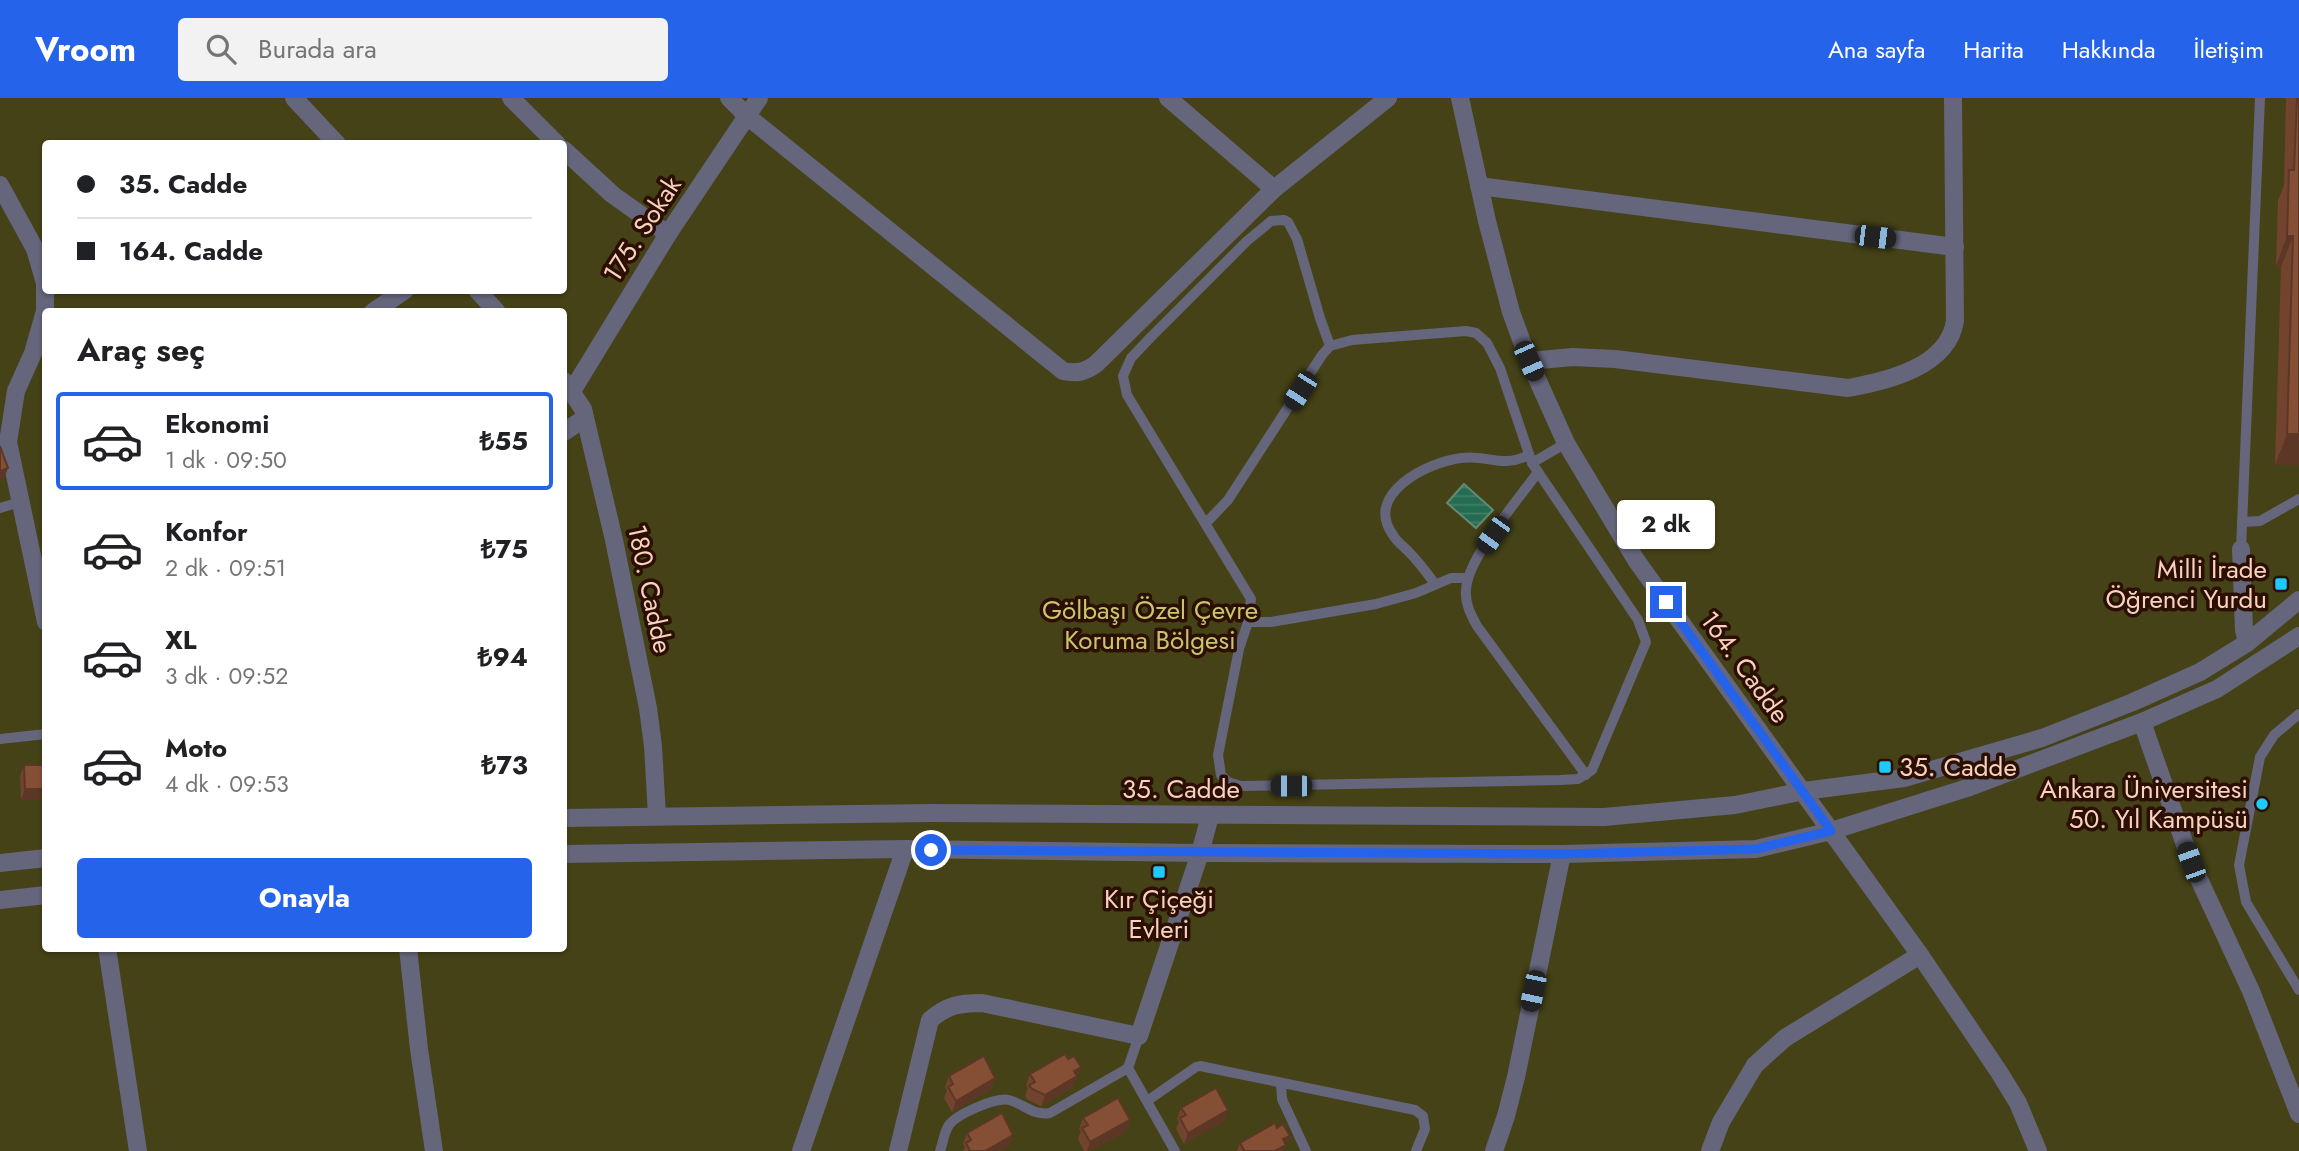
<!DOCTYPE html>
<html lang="tr">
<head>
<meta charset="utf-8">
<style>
	:root { --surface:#fff; --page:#f2f2f2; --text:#202124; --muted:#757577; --line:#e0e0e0; --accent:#2563eb }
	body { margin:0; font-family:Jost,sans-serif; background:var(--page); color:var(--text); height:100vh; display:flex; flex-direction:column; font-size:26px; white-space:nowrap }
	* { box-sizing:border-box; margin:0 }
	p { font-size:23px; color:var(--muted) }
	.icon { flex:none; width:38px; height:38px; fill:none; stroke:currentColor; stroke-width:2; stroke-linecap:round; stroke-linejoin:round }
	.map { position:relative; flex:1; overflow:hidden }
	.sheet { position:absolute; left:42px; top:210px; width:525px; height:644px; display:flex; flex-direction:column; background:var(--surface); border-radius:7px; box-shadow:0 2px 5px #0004 }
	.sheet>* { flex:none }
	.banner { position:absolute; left:42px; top:42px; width:525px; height:154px; border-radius:7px; box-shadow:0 2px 5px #0004; display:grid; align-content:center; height:154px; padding:0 35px; background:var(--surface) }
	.end { position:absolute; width:32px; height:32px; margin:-16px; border:9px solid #2563eb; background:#fff; box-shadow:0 0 0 4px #fff }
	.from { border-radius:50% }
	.bubble { position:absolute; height:49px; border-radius:7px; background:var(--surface); box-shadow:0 2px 5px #0004; font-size:23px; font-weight:700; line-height:49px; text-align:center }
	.car { position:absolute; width:21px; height:42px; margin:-21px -10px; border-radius:9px; box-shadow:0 0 5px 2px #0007; background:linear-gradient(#222 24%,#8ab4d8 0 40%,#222 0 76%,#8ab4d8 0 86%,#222 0) }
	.banner b { display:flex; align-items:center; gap:24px; height:66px; font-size:26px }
	.banner b+b { border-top:2px solid var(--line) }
	.banner i { width:18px; height:18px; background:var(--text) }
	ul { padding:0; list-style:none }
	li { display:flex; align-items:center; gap:21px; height:98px; margin:0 14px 10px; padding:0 21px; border:4px solid transparent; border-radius:7px }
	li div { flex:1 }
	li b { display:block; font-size:26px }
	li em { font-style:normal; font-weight:700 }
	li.current { border-color:var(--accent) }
	li>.icon { width:63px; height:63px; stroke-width:1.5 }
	h2 { padding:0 35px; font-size:32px; line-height:84px }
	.cta { display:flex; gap:14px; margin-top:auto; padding:14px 35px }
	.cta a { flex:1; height:80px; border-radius:7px; background:var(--accent); color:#fff; font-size:28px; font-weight:700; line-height:80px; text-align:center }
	header { display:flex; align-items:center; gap:42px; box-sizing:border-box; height:98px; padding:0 35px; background:var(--accent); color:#fff }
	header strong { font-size:33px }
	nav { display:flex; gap:38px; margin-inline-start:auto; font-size:24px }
	.search { width:490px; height:63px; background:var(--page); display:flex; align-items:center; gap:18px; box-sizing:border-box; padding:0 24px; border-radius:7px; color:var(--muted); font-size:26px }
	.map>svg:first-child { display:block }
	.green { fill:#454217; fill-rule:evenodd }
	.water { fill:url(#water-rules); stroke:#638a72; stroke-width:2 }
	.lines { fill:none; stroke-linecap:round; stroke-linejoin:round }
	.service { stroke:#65657c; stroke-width:10 }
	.minor { stroke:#65657c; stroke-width:18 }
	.tertiary { stroke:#65657c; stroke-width:18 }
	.wall { fill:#72442e }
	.shaded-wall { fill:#5d3725 }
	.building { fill:#854f35; stroke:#5d3725; stroke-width:2 }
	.route { stroke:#2563eb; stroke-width:9 }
	.poi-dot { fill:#1ec9fd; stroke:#2b0f03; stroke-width:2.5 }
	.labels { text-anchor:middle; stroke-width:7; stroke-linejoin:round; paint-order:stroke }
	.street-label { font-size:26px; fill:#f8d1bf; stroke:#2b0f03 }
	.poi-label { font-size:26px; fill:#f8d1bf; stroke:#2b0f03; text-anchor:end }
	.park-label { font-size:26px; fill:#cac46a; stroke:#2b0f03 }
</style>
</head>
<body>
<header>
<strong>Vroom</strong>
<div class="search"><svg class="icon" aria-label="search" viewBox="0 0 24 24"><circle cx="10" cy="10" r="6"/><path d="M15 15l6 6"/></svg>Burada ara</div>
<nav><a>Ana sayfa</a><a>Harita</a><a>Hakkında</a><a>İletişim</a></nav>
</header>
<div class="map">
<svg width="2299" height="1053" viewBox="0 0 2299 1053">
	<defs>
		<pattern id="water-rules" width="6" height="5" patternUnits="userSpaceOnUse" patternTransform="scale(1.75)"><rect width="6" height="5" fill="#236b51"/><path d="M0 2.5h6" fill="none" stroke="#447f68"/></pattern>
	</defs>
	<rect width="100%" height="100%" fill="#502005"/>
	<path class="green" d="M0 0H2299V1053H0ZM46 46H564V192H46ZM46 214H564V850H46Z"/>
	<path class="water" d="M1464 386 1493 412 1476 430 1447 405Z"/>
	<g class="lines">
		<g class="service">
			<path d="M1532 365 1566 345"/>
			<path d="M1538 374C1519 401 1466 461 1466 493 1465 506 1471 517 1477 528L1586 677"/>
			<path d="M0 410 20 404"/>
			<path d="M2242 424 2260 423 2299 401"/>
			<path d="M1206 425 1228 402 1322 257 1330 248 1352 242 1466 233 1476 235 1487 245 1500 270 1532 365 1638 522 1646 544 1592 672 1578 681 1560 682 1241 688 1228 684 1221 677 1218 657 1239 551 1248 524 1251 501 1127 297 1123 278 1131 260 1150 240 1247 143 1271 123 1284 122 1288 124 1297 141 1320 220 1330 248"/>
			<path d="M2241 451 2260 0"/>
			<path d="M1435 486C1427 475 1418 463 1408 453 1403 448 1396 443 1393 437 1363 396 1428 364 1461 360 1489 356 1500 371 1529 357"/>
			<path d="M1248 524H1271L1376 506 1416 495 1451 480H1467"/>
			<path d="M2299 616 2274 637 2260 659 2239 767 2246 804 2299 892"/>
			<path d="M0 641 46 636"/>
			<path d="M1139 938 1128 970 1175 1053"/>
			<path d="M1281 985 1282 1001 1306 1053"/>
			<path d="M1147 1003 1196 969 1200 968 1415 1012 1423 1018 1425 1031 1416 1053"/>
			<path d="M940 1053C943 1045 944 1034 949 1027 957 1016 996 999 1009 1002 1024 1006 1033 1018 1050 1015L1128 970"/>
		</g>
		<g class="minor">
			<path d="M511 0 557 46"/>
			<path d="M729 0 747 18 1063 273C1077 276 1085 274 1096 266L1274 91 1388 0"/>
			<path d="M1168 0 1274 91"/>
			<path d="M564 52 613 97 668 136"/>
			<path d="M0 87 35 151 45 185V213L33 255 16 293 8 344 46 524"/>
			<path d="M1479 88 1955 149"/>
			<path d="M373 214 405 192"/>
			<path d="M1529 263 1573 259 1615 261 1848 290C1887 283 1948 269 1955 223L1953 0"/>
			<path d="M572 293 668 136 759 0"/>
			<path d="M564 334 585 320"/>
			<path d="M2241 451 2244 532 2247 545"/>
			<path d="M2142 624 2191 764 2251 893 2299 1016"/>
			<path d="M107 850 138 1053"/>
			<path d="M408 850 419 951 434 1053"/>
			<path d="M801 1053 905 751"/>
			<path d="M898 1053 930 922C947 907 960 905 982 905L1139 938 1200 755 1210 718"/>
			<path d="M1494 1053 1506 1018 1516 979 1562 756"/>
			<path d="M1710 1053 1721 1024 1755 967 1785 940 1920 857"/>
		</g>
		<g class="tertiary">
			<path d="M294 0 337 46"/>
			<path d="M1460 0 1487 123 1511 214 1529 263 1566 345 1636 462 1920 857 1999 974 2018 1005 2038 1053"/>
			<path d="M477 192 497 214"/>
			<path d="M564 283 583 311 614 442 648 610 653 648 657 718"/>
			<path d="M564 720 932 715 1604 719 1735 707 1804 693 1904 680 2042 640 2133 604 2200 574 2247 545 2299 502"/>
			<path d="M564 756 905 751 1200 755 1562 756 1756 751 1831 733 1967 690 2142 624 2217 591 2299 538"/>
			<path d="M0 765 46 760"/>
			<path d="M0 802 46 797"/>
		</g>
	</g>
	<g class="wall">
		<path d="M2286 0H2299V367H2275L2281 169 2276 168 2278 103 2284 87Z"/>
		<path d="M24 667H46L21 702 20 678Z"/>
		<path d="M1068 961 1081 969 1073 989 1041 1008 1028 1002 1025 998 1028 990 1026 987 1030 976Z"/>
		<path d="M949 978 995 980 991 991 952 1014 944 1000 947 992 945 989Z"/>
		<path d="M1181 1010 1224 1023 1184 1046 1176 1031 1179 1024 1177 1021Z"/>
		<path d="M1083 1020 1130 1022 1126 1033 1090 1053H1084L1078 1041 1081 1033 1079 1031Z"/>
		<path d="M1277 1030 1290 1038 1284 1053H1237L1240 1045Z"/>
		<path d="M967 1035 1013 1037 1009 1048 1000 1053H963L965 1049 963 1046Z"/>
	</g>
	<g class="shaded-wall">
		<path d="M2287 138H2293L2281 169 2276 168Z"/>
		<path d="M2287 336H2299V367H2275Z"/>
		<path d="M8 370 4 381 0 382V373Z"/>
		<path d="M25 691H46V702H21Z"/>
		<path d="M1081 969 1073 989 1041 1008 1045 997 1074 973Z"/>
		<path d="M995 980 991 991 952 1014 956 1003Z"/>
		<path d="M1228 1012 1224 1023 1184 1046 1188 1035Z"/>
		<path d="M1130 1022 1126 1033 1090 1053H1087L1090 1044Z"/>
		<path d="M1013 1037 1009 1048 1000 1053H985Z"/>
		<path d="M1290 1038 1284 1053H1275L1283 1041Z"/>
	</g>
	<g class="building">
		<path d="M2297 0H2299V336H2287L2293 138H2287L2289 72H2294Z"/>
		<path d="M0 348 8 370 0 373Z"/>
		<path d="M24 667H46V691H25Z"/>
		<path d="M1065 956 1068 961 1074 958 1081 969 1074 973 1077 978 1045 997 1032 991 1029 987 1035 984 1030 976Z"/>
		<path d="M984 958 995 980 956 1003 948 989 953 986 949 978Z"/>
		<path d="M1216 990 1228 1012 1188 1035 1180 1020 1186 1017 1181 1010Z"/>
		<path d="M1118 1000 1130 1022 1090 1044 1082 1030 1088 1027 1083 1020Z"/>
		<path d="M1002 1015 1013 1037 985 1053H970L966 1045 971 1042 967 1035Z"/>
		<path d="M1275 1025 1277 1030 1283 1026 1290 1038 1283 1041 1286 1047 1275 1053H1243L1244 1052 1240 1045Z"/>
	</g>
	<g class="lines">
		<path class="route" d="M931 752 1562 756 1756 751 1831 733 1666 504"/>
	</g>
	<g class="poi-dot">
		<rect x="2274" y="479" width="14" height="14" rx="3.5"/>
		<rect x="1878" y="662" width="14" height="14" rx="3.5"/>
		<circle cx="2262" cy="706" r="7"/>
		<rect x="1152" y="767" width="14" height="14" rx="3.5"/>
	</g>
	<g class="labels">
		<g class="street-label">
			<text transform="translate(642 131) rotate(-57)" y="9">175. Sokak</text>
			<text transform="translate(650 491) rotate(78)" y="9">180. Cadde</text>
			<text transform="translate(1745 569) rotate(54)" y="9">164. Cadde</text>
			<text x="1181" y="700">35. Cadde</text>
		</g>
		<g class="poi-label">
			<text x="2267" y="480">Milli İrade<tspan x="2267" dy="30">Öğrenci Yurdu</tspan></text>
			<text x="1899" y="678" text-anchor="start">35. Cadde</text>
			<text x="2248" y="700">Ankara Üniversitesi<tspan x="2248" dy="30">50. Yıl Kampüsü</tspan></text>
			<text x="1159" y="810" text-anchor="middle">Kır Çiçeği<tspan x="1159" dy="30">Evleri</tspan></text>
		</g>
		<g class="park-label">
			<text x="1150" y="521">Gölbaşı Özel Çevre<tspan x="1150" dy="30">Koruma Bölgesi</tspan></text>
		</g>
	</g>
</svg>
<i class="end from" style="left:931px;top:752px"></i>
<i class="end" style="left:1666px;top:504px"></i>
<div class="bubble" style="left:1617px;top:402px;width:98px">2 dk</div>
<i class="car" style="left:1875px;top:139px;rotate:97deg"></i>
<i class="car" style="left:1529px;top:263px;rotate:156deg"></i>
<i class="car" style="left:1300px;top:293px;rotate:213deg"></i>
<i class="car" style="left:1493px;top:437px;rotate:216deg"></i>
<i class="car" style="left:1291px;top:688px;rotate:270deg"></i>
<i class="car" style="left:2191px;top:764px;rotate:340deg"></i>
<i class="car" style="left:1533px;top:893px;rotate:192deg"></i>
<div class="banner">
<b><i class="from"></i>35. Cadde</b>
<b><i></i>164. Cadde</b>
</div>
<section class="sheet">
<h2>Araç seç</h2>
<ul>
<li class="current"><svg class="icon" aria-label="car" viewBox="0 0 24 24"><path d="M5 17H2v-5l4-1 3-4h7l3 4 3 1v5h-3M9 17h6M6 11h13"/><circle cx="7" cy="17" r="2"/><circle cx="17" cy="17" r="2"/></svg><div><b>Ekonomi</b><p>1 dk · 09:50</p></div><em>₺55</em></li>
<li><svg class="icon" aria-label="car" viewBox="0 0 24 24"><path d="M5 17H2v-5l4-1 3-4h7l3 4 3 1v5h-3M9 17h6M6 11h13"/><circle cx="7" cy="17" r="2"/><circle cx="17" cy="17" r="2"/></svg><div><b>Konfor</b><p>2 dk · 09:51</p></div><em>₺75</em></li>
<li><svg class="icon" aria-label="car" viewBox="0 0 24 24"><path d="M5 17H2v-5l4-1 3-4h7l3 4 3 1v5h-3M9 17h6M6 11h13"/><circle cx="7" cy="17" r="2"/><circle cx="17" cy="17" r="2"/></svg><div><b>XL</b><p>3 dk · 09:52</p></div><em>₺94</em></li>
<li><svg class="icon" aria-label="car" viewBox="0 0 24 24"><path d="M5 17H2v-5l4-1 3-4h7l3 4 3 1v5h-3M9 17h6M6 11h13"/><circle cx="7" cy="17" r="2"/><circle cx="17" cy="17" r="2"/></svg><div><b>Moto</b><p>4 dk · 09:53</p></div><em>₺73</em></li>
</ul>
<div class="cta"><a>Onayla</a></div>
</section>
</div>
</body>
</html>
